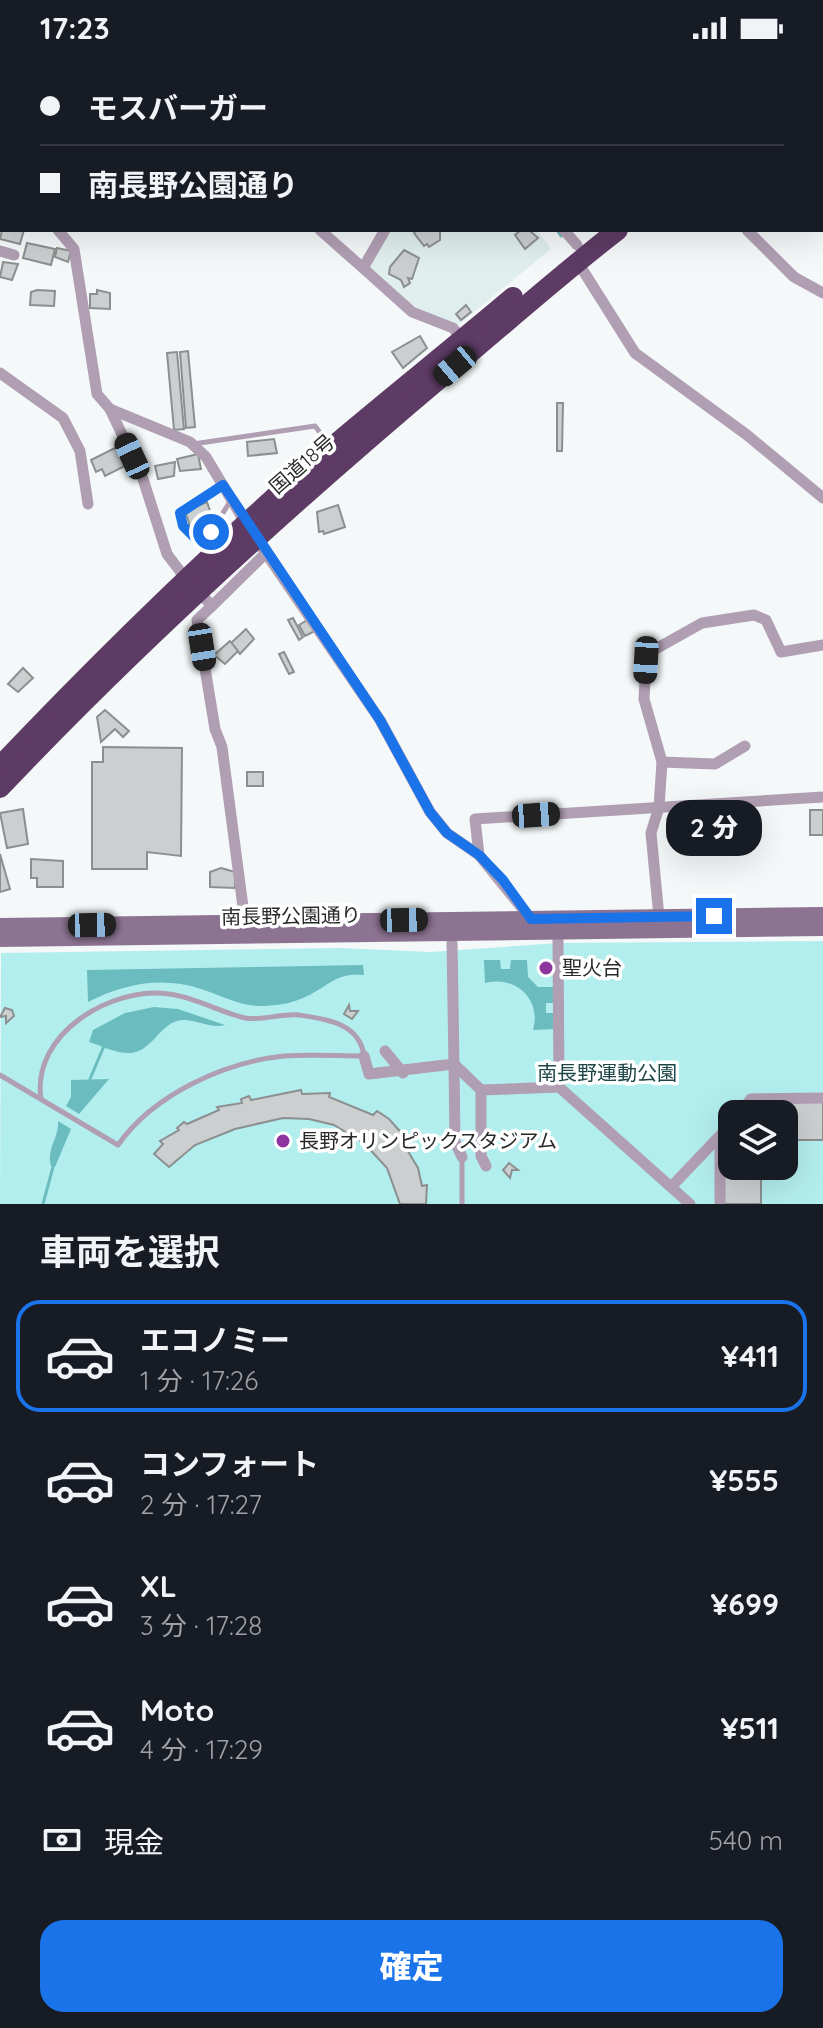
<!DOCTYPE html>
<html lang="ja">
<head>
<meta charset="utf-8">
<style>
	:root { --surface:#171b24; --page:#20242c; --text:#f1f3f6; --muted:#9ea1a6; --line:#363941; --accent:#1a73e8 }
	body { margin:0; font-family:Quicksand,"Noto Sans JP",sans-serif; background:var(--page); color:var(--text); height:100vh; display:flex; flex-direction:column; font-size:30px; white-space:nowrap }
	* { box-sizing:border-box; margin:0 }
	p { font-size:26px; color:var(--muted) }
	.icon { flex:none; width:44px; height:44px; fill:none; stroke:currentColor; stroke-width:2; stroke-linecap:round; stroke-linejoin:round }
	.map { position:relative; height:1148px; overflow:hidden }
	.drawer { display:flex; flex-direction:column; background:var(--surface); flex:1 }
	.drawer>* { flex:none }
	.guide { position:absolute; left:0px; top:0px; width:824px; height:176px; box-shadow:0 8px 32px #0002; display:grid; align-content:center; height:176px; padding:0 40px; background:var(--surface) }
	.buttons { position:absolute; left:718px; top:1044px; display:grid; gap:16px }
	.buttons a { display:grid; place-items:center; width:80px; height:80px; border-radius:16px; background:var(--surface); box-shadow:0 8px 32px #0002; font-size:40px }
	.end { position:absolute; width:36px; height:36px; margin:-18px; border:10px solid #1a73e8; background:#fff; box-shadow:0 0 0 4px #fff }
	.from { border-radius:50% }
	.bubble { position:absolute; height:56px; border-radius:24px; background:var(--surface); box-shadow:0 8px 32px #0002; font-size:26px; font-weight:800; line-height:56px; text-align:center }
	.car { position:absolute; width:24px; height:48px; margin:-24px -12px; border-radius:10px; box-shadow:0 0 6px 2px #0007; background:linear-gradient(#222 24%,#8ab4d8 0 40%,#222 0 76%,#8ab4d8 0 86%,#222 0) }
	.guide b { display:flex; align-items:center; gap:28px; height:76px; font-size:30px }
	.guide b+b { border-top:2px solid var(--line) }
	.guide i { width:20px; height:20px; background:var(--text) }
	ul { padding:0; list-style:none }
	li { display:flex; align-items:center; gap:24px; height:112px; margin:0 16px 12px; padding:0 24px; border:4px solid transparent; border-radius:24px }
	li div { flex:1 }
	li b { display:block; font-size:30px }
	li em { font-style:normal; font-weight:800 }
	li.selected { border-color:var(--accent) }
	li>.icon { width:72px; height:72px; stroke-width:1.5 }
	h2 { padding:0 40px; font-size:36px; line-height:96px }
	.pay { display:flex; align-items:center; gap:20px; height:88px; padding:0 40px; font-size:30px }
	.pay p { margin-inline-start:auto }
	.cta { display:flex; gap:16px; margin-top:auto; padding:16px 40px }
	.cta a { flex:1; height:92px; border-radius:24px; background:var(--accent); color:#fff; font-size:32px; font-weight:800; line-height:92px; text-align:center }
	.status { display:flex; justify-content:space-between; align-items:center; height:56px; padding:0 40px; background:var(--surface); direction:ltr }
	.status svg { height:22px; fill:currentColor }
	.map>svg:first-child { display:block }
	.built { fill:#e0eeee }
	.green { fill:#b3eeef; fill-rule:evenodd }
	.water { fill:#6abcbe }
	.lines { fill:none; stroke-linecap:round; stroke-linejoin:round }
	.stream { stroke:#6abcbe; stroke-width:3 }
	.building { fill:#cbcfcf; stroke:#8c8f8f; stroke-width:2 }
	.lane { stroke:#b09eb3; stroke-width:5 }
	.street { stroke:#b09eb3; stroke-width:11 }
	.secondary { stroke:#8d7392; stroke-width:16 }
	.highway { stroke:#5e3b65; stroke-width:20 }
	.route { stroke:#1a73e8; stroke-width:10 }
	.poi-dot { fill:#8e349f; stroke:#fff; stroke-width:3 }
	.labels { text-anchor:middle; stroke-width:7; stroke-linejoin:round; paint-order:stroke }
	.street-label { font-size:20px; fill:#282a2a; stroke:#fff }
	.poi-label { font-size:20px; fill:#282a2a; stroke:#fff; text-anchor:start }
	.park-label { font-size:20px; fill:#1f4647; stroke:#fff }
</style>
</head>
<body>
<div class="status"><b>17:23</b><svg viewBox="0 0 49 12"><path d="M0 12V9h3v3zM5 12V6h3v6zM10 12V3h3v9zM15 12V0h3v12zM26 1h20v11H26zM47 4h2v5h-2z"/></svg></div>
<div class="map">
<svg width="823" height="1148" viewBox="0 0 823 1148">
	<rect width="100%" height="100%" fill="#f4f8f8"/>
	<path class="built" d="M388 174H537L551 193 457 270 411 251 369 213 368 208Z"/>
	<path class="green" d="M823 885V1148H0L1 897 340 892 431 896 558 887ZM732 1058H784V1110H732Z"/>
	<g class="water">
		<path d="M484 904H500L501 913H510L511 904H527L528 921 538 931H553L554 947H546V957H555V973L533 974C542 943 515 919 485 927Z"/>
		<path d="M363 909 364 919C336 915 327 932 303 942 290 948 274 950 260 950 240 950 220 939 201 933 162 920 124 928 88 946L87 914Z"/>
		<path d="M154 951 178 953 225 969C209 973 197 963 182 964 160 966 153 995 131 997 117 998 102 990 89 986L93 974 125 957Z"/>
		<path d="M109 1023 79 1058 66 1050 71 1041V1024Z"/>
		<path d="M58 1065 71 1073 55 1111 51 1110C46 1092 59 1083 58 1065Z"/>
	</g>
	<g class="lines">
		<g class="stream">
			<path d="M347 0 350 2"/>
			<path d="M557 174 561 180"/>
			<path d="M90 1023 104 990"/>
			<path d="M43 1148 53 1111"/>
		</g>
	</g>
	<g class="building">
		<path d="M2 174H24L20 188 0 183Z"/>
		<path d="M440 174V184L429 191 427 188 424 190 414 177 417 174Z"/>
		<path d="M521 174H529L538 182 525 193 515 179Z"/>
		<path d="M27 187 55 193 51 209 23 202Z"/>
		<path d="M57 192 71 195 68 206 55 201Z"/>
		<path d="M404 194 419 202 412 223 408 222 410 227 404 231 401 224 389 218 390 211Z"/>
		<path d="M3 206 18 208 12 224 0 221Z"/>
		<path d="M37 234 55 235 54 250 30 249 31 236Z"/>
		<path d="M97 234 110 237V253L90 252V238H97Z"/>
		<path d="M466 249 471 256 461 264 456 258Z"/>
		<path d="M420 280 427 292 403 312 392 296Z"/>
		<path d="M188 295 195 371 186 372 180 296Z"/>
		<path d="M177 296 184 373 174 374 167 297Z"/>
		<path d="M557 347H563L562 395H557Z"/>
		<path d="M274 383 277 397 248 400 247 386Z"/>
		<path d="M125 387 129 408 105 420 102 413 96 416 91 404Z"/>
		<path d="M198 398 201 413 180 415 177 403Z"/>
		<path d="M175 406 174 420 158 423 155 410Z"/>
		<path d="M207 446 214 467 192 476 185 455Z"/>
		<path d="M338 449 345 471 324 478 323 475 319 476 317 456Z"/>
		<path d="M293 562 303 581 299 584 288 564Z"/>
		<path d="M309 563 315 575 305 580 299 569Z"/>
		<path d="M246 573 254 583 240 598 231 587Z"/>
		<path d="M230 585 238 595 225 608 214 599Z"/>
		<path d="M284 596 294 616 289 618 279 598Z"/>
		<path d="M23 612 33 622 18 636 8 628Z"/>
		<path d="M105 654 129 675 123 681 115 673 101 686 97 661Z"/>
		<path d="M103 691 182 692 181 800 147 796V813H92V706H103Z"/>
		<rect x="247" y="716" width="16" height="14"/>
		<path d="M23 753 28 788 7 792 0 757Z"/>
		<rect x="810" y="754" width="13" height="25"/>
		<path d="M0 798 10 833 0 836Z"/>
		<path d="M31 803 63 805V831H37V822H31Z"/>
		<path d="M221 812 235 816V832L210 831V816Z"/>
		<path d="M349 949 350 955H358L352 963 344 958Z"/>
		<path d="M5 952 12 954 14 960 6 967V960L0 961Z"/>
		<path d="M301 1034 302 1038 330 1037 329 1041 373 1059 377 1055 389 1063 407 1083 403 1087 418 1112 422 1130 427 1129 426 1148H400L387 1112 365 1088 334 1069 309 1063 283 1062 235 1073 195 1089 169 1111 154 1098 163 1088 160 1085 179 1074 177 1072 184 1066 187 1068 219 1054 217 1051 242 1047 241 1043 249 1040 251 1044Z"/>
		<path d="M823 1044V1084H784V1058H746L756 1046Z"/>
		<path d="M732 1075V1110H761V1148H724V1085Z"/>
		<path d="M509 1107 518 1114H512L510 1122 503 1114Z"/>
	</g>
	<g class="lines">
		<g class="lane">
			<path d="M193 388 315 370 329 388"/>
			<path d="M196 483 211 476 231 444"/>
			<path d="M209 495 183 470 180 457 223 429"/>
			<path d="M0 1019C39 1042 79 1066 118 1089 153 1039 224 1006 284 1000 310 998 338 1000 364 1000 360 967 326 963 299 959 282 957 263 965 245 962 219 956 195 941 169 938 111 930 31 978 41 1043"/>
			<path d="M462 1148V1102"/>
		</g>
		<g class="street">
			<path d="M56 0V2"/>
			<path d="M561 0 562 2"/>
			<path d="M0 147H2"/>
			<path d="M58 174 74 193 97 338 110 353 190 386 206 401 246 468 380 664 430 756 447 777 479 799 531 863"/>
			<path d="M320 174 363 212"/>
			<path d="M385 174 363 212 412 256 453 272 462 283"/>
			<path d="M564 174 577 189"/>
			<path d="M747 174 794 221 823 237"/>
			<path d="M0 195 14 199"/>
			<path d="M577 205 635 297 747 379 823 442"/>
			<path d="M0 317 63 362 80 395 88 448"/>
			<path d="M110 353 143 423 167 498 186 523"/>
			<path d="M198 535 212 550 197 564 215 673 222 691 245 866"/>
			<path d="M212 550 267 496"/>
			<path d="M662 706 715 708 745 690"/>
			<path d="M479 799 475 763 823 741"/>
			<path d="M659 861 651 777 659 751 662 706 644 643 646 604 652 595 702 567 754 559 766 564 781 596 823 589"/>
			<path d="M385 995 403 1017"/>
			<path d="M364 1000 369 1018 454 1008 452 886"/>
			<path d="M559 1031 690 1148"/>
			<path d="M739 1058 751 1043 823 1042"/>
			<path d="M720 1082V1148"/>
			<path d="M462 1101 455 1086 454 1008 481 1034"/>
			<path d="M486 1110 481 1100V1034L559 1031 558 884"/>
			<path d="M671 1131 732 1067"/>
		</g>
		<g class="secondary">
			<path d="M0 870 823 859"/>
			<path d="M0 883 823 872"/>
		</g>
		<g class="highway">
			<path d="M816 2 819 0"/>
			<path d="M822 23 823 22"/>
			<path d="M0 710C96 609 195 512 299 419 369 358 442 301 513 241"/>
			<path d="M0 732C141 583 293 446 450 314 506 267 560 219 618 174"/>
		</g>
	</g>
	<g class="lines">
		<path class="route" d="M211 476 196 483 183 470 180 457 223 429 380 664 430 756 447 777 479 799 503 824 531 863 714 860"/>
	</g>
	<g class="poi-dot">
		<circle cx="546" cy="912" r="8"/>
		<circle cx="283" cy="1085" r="8"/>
	</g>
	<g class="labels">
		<g class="street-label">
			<text transform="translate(302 408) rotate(-41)" y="7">国道18号</text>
			<text transform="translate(291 860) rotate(-1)" y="7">南長野公園通り</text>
		</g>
		<g class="poi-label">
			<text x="562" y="919">聖火台</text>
			<text x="299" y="1092">長野オリンピックスタジアム</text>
		</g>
		<g class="park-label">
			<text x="607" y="1024">南長野運動公園</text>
		</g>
	</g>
</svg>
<div class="buttons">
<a><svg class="icon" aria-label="layers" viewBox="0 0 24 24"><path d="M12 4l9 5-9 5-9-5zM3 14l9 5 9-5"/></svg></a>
</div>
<i class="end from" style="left:211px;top:476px"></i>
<i class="end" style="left:714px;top:860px"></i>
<div class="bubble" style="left:666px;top:744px;width:96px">2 分</div>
<i class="car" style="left:455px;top:310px;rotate:230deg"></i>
<i class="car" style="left:132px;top:400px;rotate:335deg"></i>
<i class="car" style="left:202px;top:591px;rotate:171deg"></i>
<i class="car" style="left:646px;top:604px;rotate:183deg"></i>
<i class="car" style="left:536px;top:759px;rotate:86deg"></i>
<i class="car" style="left:404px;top:864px;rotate:89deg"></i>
<i class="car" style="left:92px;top:869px;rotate:89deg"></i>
<div class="guide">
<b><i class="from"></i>モスバーガー</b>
<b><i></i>南長野公園通り</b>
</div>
</div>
<section class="drawer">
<h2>車両を選択</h2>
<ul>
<li class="selected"><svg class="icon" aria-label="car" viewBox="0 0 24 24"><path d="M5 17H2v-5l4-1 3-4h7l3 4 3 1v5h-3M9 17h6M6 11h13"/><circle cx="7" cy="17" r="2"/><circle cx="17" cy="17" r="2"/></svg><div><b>エコノミー</b><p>1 分 · 17:26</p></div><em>¥411</em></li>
<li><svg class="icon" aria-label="car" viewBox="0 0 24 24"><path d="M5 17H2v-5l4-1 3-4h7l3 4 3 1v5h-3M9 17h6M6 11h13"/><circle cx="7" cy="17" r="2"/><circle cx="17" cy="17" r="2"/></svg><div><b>コンフォート</b><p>2 分 · 17:27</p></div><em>¥555</em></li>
<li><svg class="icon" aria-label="car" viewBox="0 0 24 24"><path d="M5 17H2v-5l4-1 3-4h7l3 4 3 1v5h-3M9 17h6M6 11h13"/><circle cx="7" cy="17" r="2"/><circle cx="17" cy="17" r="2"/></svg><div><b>XL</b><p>3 分 · 17:28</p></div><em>¥699</em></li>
<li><svg class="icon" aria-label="car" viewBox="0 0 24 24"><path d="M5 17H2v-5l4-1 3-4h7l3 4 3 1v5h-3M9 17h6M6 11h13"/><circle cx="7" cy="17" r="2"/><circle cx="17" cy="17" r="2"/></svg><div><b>Moto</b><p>4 分 · 17:29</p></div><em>¥511</em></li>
</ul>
<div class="pay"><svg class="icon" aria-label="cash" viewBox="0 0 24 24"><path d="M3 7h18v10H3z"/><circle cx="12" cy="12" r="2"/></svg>現金<p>540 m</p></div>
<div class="cta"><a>確定</a></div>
</section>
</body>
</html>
